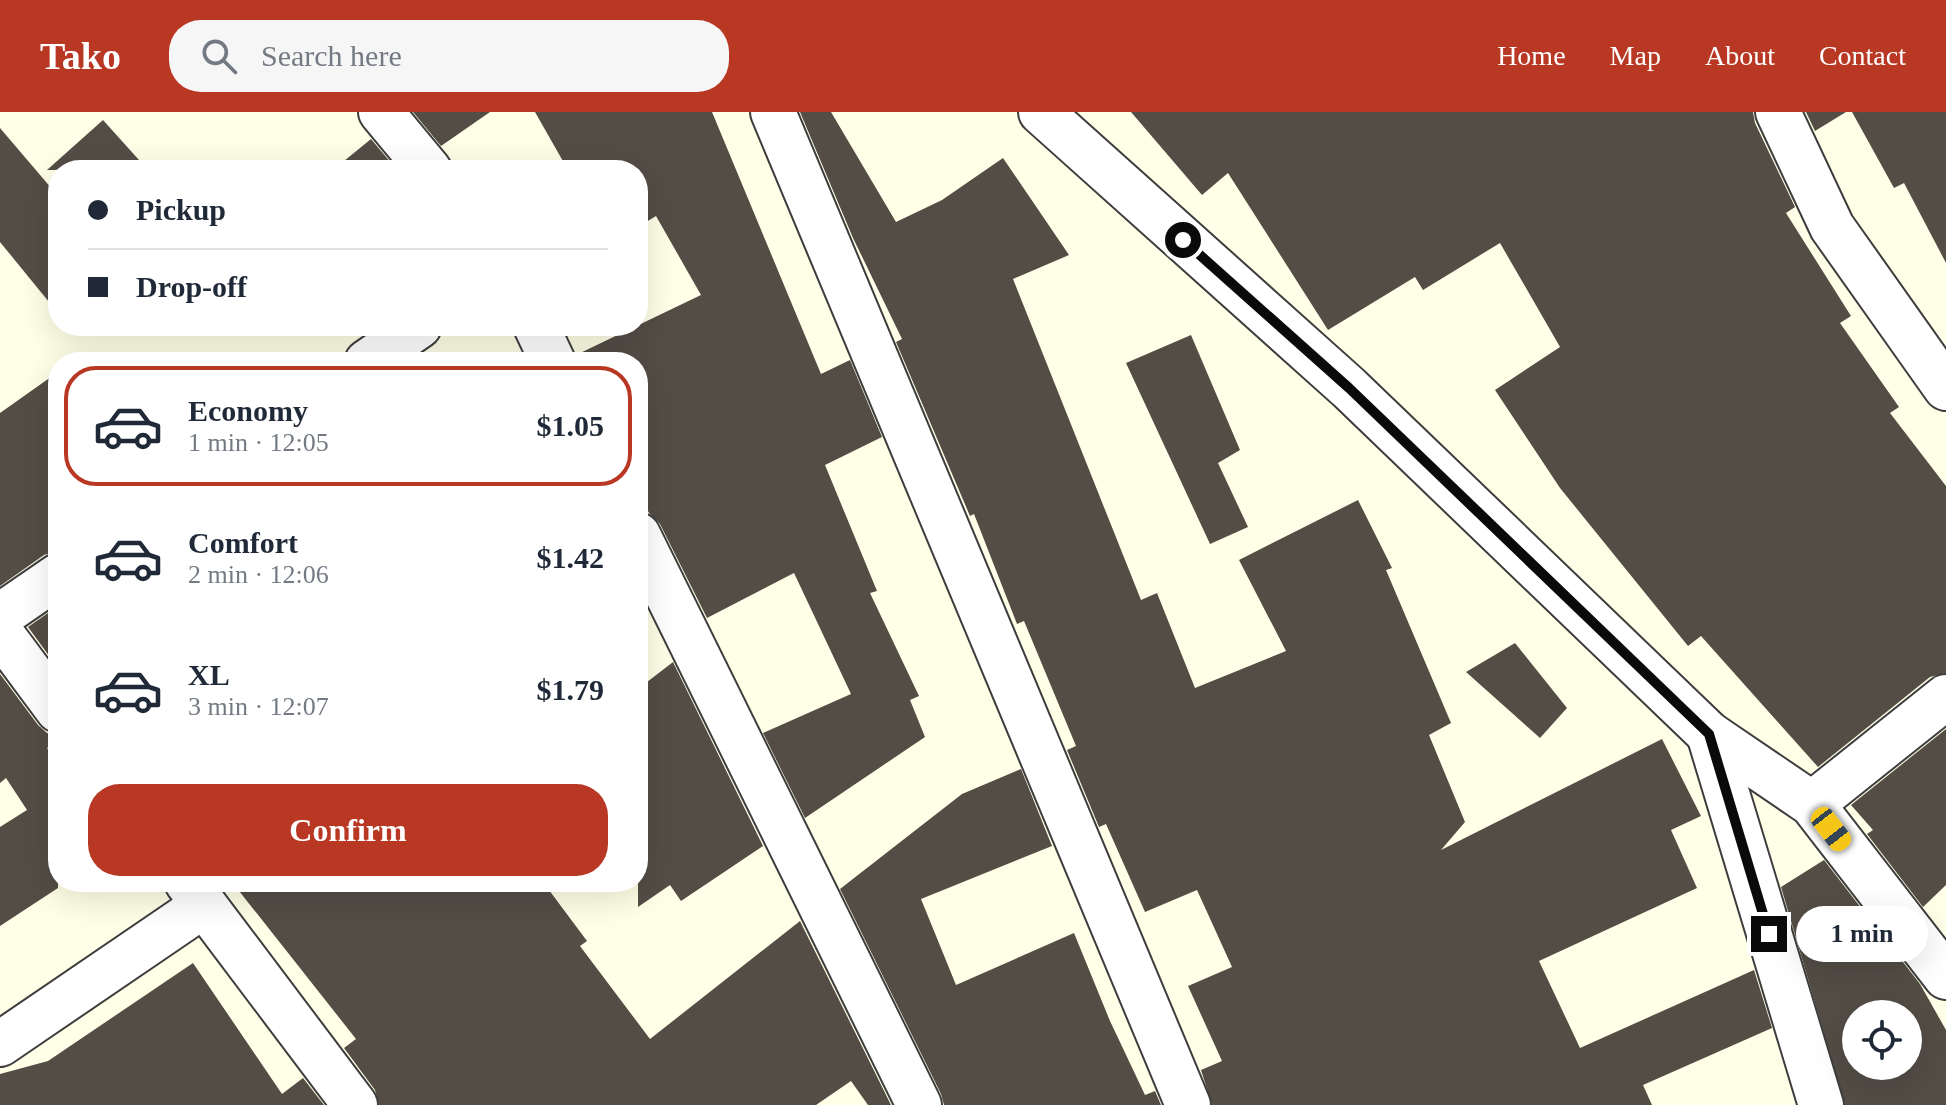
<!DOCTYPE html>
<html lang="en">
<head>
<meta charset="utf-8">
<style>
	:root { --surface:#fff; --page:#f6f6f7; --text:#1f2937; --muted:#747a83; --line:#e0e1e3; --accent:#b93823 }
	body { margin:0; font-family:"Times New Roman",serif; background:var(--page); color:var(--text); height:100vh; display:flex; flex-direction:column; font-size:30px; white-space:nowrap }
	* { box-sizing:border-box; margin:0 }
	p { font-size:26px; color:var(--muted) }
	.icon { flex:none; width:44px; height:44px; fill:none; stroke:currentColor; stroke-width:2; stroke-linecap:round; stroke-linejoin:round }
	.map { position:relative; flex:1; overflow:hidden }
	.drawer { position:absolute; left:48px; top:240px; width:600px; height:540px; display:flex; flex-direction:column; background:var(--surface); border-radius:32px; box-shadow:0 8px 32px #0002 }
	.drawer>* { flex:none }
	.guide { position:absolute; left:48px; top:48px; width:600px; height:176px; border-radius:32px; box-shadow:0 8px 32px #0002; display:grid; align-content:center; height:176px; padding:0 40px; background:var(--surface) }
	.fabs { position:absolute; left:1842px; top:888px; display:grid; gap:16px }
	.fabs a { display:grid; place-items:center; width:80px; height:80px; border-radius:50%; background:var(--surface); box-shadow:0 8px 32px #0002; font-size:40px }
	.end { position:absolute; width:36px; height:36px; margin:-18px; border:10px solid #0a0a0a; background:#fff; box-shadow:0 0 0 4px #fff }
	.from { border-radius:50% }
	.bubble { position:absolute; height:56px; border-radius:28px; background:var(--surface); box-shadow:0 8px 32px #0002; font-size:26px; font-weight:700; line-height:56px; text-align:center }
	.car { position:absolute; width:24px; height:48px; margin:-24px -12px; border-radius:10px; box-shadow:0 0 6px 2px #0007; background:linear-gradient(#f5c518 24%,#345 0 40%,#f5c518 0 76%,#345 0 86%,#f5c518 0) }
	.guide b { display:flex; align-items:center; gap:28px; height:76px; font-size:30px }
	.guide b+b { border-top:2px solid var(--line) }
	.guide i { width:20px; height:20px; background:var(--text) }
	ul { padding:14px 0 0; list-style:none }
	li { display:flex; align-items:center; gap:24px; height:120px; margin:0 16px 12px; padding:0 24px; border:4px solid transparent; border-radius:32px }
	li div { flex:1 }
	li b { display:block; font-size:30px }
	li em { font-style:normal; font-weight:700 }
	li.on { border-color:var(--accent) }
	li>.icon { width:72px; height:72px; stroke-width:1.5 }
	.cta { display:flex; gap:16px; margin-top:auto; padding:16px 40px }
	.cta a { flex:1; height:92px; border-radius:32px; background:var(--accent); color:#fff; font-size:32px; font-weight:700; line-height:92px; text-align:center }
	header { display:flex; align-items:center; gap:48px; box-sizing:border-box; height:112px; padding:0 40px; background:var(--accent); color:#fff }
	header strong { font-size:38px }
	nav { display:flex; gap:44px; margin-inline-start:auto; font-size:28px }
	.search { width:560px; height:72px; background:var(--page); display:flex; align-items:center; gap:20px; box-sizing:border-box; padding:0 28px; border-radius:32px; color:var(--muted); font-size:30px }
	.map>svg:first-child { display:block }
	.building { fill:#534d46; fill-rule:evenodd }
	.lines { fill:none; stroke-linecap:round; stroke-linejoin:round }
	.minor-casing { stroke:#3d3d3d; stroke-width:48 }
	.minor { stroke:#fff; stroke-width:44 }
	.route { stroke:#0a0a0a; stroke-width:10 }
</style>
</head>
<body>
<header>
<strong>Tako</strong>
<div class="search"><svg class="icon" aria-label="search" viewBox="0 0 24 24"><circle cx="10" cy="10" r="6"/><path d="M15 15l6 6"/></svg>Search here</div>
<nav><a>Home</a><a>Map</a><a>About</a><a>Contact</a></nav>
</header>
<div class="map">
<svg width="1946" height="993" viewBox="0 0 1946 993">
	<rect width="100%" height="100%" fill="#ffffe7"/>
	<g class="building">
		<path d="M413 0H490L441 34Z"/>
		<path d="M535 0H712L821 262 850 248 882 325 825 353 877 479 870 481 919 584 910 588 925 625 805 706 763 621 851 582 794 461 707 506 660 412 649 401 638 379V250H578L576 243 701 183 656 104 638 115V58H568Z"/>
		<path d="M800 0H831L896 110 942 88 1003 46 1069 143 1013 167 1141 488 1157 481 1195 576 1286 539 1239 448 1358 388 1392 456 1386 458 1451 611 1429 623 1465 710 1441 738 1662 627 1701 704 1671 718 1697 776 1539 849 1580 936 1754 858 1772 916 1643 973 1652 993H1212L1201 958 1222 949 1188 874 1232 855 1197 778 1145 800 1106 712 1099 715 1067 638 1076 634 1024 509 1017 512 974 402 970 404 896 230 902 227 853 126Z"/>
		<path d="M1131 0H1753L1755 11 1795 95 1786 101 1851 204 1840 211 1899 295 1890 301 1946 374V561L1930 565 1818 655 1701 524 1688 534 1560 376 1495 278 1560 235 1500 131 1423 178 1415 165 1328 218 1228 61 1202 83Z"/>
		<path d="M1806 0H1846L1815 19Z"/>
		<path d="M1852 0H1946V151L1904 71 1894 76Z"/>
		<path d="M103 8 148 58H47Z"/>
		<path d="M0 16 58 84V201L0 130Z"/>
		<path d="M371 27 397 58H333Z"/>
		<path d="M1191 223 1240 338 1218 351 1248 415 1210 432 1126 251Z"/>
		<path d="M58 260V439L44 443 0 474V301Z"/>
		<path d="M58 494V556L28 515Z"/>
		<path d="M1515 531 1567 596 1540 626 1466 560Z"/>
		<path d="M673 550 763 734 681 789 670 773 638 795V577Z"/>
		<path d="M0 562 38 613 47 621 58 623V629L47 636 58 652V776L0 814V715L27 698 6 666 0 671Z"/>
		<path d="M1946 617V773L1923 795 1867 722 1873 718 1851 693Z"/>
		<path d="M1021 657 1052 734 921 787 956 873 1074 821 1110 909 1145 983 1155 979 1161 993H944L941 982 840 777 962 682Z"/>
		<path d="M1824 748 1920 872 1946 918V993H1845L1781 775ZM1856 902H1908V954H1856Z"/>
		<path d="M232 770H543L587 829 580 834 650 927 800 809 891 993H868L851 969 816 993H379L375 978 344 936 356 927Z"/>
		<path d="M193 851 282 982 303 966 324 993H0V962L48 949Z"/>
	</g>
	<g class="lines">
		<g class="minor-casing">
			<g id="minor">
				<path d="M381 0 429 58"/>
				<path d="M773 0 1188 993"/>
				<path d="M1041 0 1349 276 1709 622 1812 692 1946 865"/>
				<path d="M1778 0 1832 115 1946 276"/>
				<path d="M536 214 553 250"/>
				<path d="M367 250 419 214"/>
				<path d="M638 423 919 993"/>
				<path d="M0 504 58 464"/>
				<path d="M0 520 58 598"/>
				<path d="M1709 622 1821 993"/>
				<path d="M1812 692 1946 585"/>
				<path d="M187 770 355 993"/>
				<path d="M0 932 204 793"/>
			</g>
		</g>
		<use href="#minor" class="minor"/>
	</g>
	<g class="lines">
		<path class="route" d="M1183 128 1349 276 1709 622 1769 822"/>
	</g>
</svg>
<div class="fabs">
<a><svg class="icon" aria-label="locate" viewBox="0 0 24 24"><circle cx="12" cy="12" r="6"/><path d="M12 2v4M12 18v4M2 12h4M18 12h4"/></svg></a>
</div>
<i class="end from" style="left:1183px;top:128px"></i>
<i class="end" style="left:1769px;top:822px"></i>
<div class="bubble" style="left:1796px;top:794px;width:132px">1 min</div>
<i class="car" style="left:1831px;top:717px;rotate:142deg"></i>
<div class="guide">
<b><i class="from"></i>Pickup</b>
<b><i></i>Drop-off</b>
</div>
<section class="drawer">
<ul>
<li class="on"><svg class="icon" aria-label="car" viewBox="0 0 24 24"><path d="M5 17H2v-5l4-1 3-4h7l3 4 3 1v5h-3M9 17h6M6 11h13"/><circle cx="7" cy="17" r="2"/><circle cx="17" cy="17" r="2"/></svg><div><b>Economy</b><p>1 min · 12:05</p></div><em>$1.05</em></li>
<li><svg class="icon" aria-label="car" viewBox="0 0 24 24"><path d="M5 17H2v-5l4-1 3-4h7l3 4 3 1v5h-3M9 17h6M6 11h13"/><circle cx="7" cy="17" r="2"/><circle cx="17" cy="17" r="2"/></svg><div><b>Comfort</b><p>2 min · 12:06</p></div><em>$1.42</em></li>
<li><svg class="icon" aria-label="car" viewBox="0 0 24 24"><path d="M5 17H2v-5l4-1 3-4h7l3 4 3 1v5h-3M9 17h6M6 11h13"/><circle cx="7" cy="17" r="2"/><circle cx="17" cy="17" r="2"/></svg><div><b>XL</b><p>3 min · 12:07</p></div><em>$1.79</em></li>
</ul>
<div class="cta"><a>Confirm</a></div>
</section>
</div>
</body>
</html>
